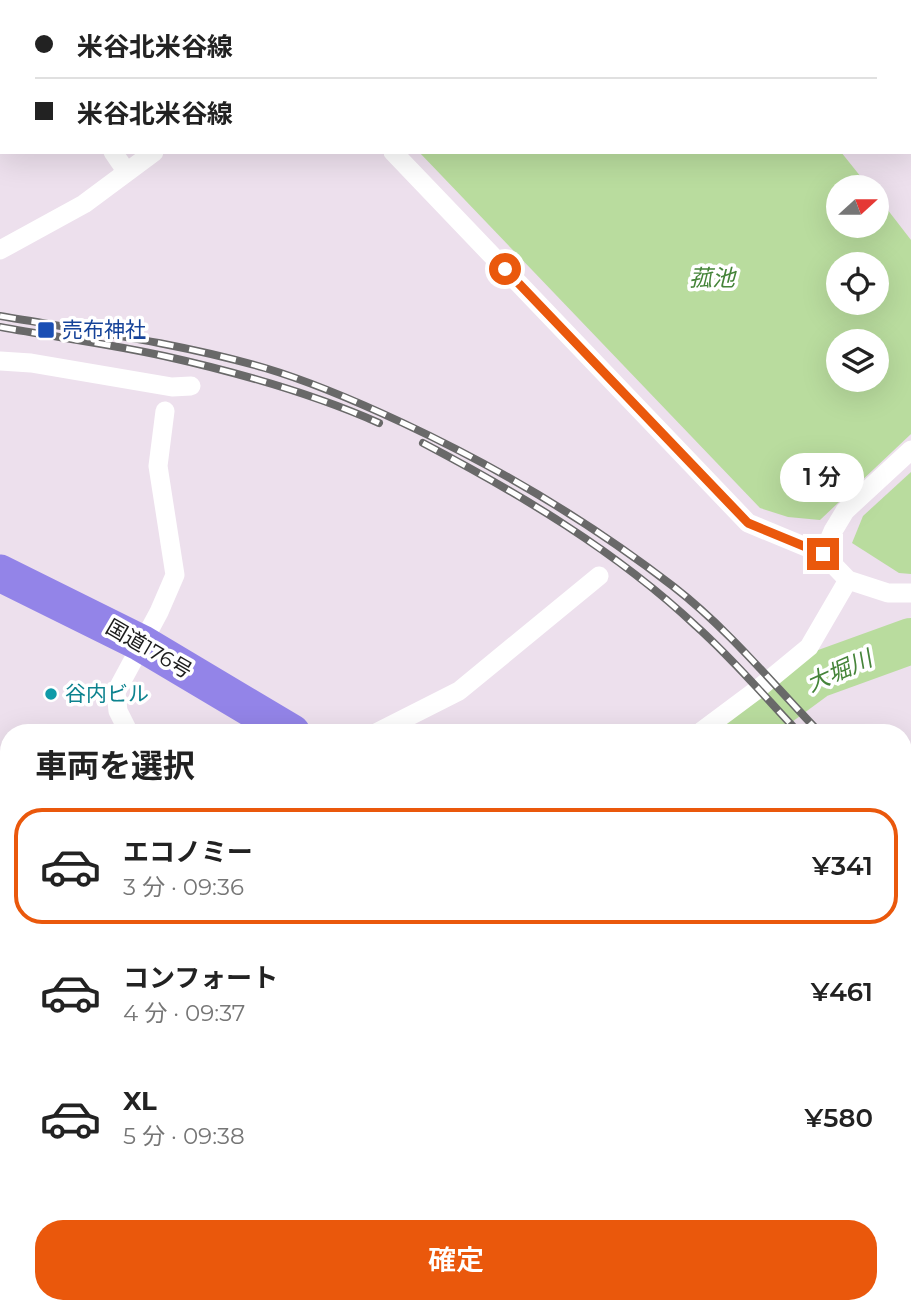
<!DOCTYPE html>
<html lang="ja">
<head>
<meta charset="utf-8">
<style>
	:root { --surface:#fff; --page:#f2f2f2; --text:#222; --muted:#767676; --line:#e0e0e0; --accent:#ea580c }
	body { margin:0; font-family:Montserrat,"Noto Sans JP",sans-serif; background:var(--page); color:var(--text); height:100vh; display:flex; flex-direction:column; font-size:26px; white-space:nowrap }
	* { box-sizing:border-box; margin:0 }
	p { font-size:23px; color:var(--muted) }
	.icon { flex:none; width:38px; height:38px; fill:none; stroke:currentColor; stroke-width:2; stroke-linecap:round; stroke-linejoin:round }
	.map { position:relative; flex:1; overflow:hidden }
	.side { position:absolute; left:0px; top:724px; width:912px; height:590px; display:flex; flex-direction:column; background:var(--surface); border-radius:28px 28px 0 0; box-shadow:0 7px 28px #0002 }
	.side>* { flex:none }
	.hud { position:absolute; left:0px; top:0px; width:912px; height:154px; box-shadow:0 7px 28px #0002; display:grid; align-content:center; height:154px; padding:0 35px; background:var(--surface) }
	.needle { width:46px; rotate:69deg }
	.buttons { position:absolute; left:826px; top:175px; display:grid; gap:14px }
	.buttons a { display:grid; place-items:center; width:63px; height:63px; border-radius:50%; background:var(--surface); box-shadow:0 7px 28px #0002; font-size:35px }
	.end { position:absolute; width:32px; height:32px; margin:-16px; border:9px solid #ea580c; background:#fff; box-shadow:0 0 0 4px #fff }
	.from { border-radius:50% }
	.bubble { position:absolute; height:49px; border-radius:24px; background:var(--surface); box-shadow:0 7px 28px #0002; font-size:23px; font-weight:600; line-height:49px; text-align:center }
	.hud b { display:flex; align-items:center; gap:24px; height:66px; font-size:26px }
	.hud b+b { border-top:2px solid var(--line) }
	.hud i { width:18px; height:18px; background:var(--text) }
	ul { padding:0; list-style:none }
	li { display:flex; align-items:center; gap:21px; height:116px; margin:0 14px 10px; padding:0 21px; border:4px solid transparent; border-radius:28px }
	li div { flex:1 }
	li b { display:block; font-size:26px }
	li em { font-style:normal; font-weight:600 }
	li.selected { border-color:var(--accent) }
	li>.icon { width:63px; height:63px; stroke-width:1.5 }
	h2 { padding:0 35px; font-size:32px; line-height:84px }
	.primary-button { display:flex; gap:14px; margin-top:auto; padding:14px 35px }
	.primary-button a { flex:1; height:80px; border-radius:28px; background:var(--accent); color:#fff; font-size:28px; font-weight:600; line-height:80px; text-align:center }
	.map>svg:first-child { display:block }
	.water { fill:#b9dc9e; fill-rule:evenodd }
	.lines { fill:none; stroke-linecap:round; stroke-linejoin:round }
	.river { stroke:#b9dc9e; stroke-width:46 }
	.lane { stroke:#fff; stroke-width:10 }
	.street { stroke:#fff; stroke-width:19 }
	.highway { stroke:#9384e8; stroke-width:37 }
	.rail-casing { stroke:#696969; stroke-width:8 }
	.rail { stroke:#fff; stroke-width:5; stroke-dasharray:16; stroke-linecap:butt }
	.route { stroke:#ea580c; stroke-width:9 }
	.transit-dot { fill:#1a4fb4; stroke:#fff; stroke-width:2.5 }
	.culture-dot { fill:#0f9aa8; stroke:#fff; stroke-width:2.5 }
	.labels { text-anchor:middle; stroke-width:7; stroke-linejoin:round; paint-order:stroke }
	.transit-label { font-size:21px; fill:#164399; stroke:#fff; text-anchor:start }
	.street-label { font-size:21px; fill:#1b1b1b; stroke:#fff }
	.culture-label { font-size:21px; fill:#0d838f; stroke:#fff; text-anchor:start }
	.water-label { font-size:23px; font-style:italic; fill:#458439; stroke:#fff }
</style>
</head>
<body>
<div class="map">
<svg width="911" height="1314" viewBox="0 0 911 1314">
	<rect width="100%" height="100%" fill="#ede0ed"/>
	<g class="water">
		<path d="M419 152H841L869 187H838V226H877V196L911 240V434L820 520 788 517 760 508ZM877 264V303H838V264ZM838 341H877V380H838Z"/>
		<path d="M911 472V574L899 573 852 543 863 516Z"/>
	</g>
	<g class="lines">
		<g class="river">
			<path d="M738 733 817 675 911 641"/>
			<path d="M0 1273 9 1266"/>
		</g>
		<g class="lane">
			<path d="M0 1245 9 1238"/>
			<path d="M839 1314 849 1306"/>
		</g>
		<g class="street">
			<path d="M225 0 228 2"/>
			<path d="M309 2V0"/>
			<path d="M0 115 2 114"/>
			<path d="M113 152 126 171"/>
			<path d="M393 152 748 523 823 554 848 580 888 593H911"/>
			<path d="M0 250 84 204 154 152"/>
			<path d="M0 361 31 363 172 387 191 386"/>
			<path d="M823 554 833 531 845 511 911 450"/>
			<path d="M129 733 118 711 116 692 159 612 175 575 158 466 165 411"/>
			<path d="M376 733 459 691 599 576"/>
			<path d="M699 733 758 689 809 647 848 580"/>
			<path d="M0 907 9 919"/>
			<path d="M0 1149 9 1159"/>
			<path d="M160 1306 167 1314"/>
			<path d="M253 1314 264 1306"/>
		</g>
		<g class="highway">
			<path d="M0 573 141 643 292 733"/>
			<path d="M903 1288 911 1297"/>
		</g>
		<g class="rail-casing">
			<g id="rail">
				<path d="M0 316C88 331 179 343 265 368 312 382 358 402 403 423 499 468 590 522 674 587 728 629 773 684 820 733"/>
				<path d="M0 327C55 337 110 344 164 356 236 372 311 393 379 423"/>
				<path d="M423 443C520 494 616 551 696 626 733 659 765 697 799 733"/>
				<path d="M903 822 911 830"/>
				<path d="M903 844 911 852"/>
			</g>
		</g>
		<use href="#rail" class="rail"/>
	</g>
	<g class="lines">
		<path class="route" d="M505 269 748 523 823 554"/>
	</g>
	<rect class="transit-dot" x="37" y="321" width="18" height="18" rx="3.5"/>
	<circle class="culture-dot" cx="51" cy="694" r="7"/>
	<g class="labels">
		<g class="transit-label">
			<text x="62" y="337">売布神社</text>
		</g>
		<g class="street-label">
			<text transform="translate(149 649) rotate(30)" y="7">国道176号</text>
		</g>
		<g class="culture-label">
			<text x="65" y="701">谷内ビル</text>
		</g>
		<g class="water-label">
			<text x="712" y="286">菰池</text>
			<text transform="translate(839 671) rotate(-24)" y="8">大堀川</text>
		</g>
	</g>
</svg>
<div class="buttons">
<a><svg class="needle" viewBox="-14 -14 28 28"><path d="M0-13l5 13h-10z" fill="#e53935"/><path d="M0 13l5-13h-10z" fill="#767676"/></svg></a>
<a><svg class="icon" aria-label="locate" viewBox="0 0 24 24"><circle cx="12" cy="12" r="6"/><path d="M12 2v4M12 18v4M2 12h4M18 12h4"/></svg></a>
<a><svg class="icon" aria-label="layers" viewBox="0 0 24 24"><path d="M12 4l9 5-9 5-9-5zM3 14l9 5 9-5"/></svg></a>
</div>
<i class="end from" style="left:505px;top:269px"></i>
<i class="end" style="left:823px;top:554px"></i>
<div class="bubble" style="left:780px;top:453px;width:84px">1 分</div>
<div class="hud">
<b><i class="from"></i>米谷北米谷線</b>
<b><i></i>米谷北米谷線</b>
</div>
<section class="side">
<h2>車両を選択</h2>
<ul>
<li class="selected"><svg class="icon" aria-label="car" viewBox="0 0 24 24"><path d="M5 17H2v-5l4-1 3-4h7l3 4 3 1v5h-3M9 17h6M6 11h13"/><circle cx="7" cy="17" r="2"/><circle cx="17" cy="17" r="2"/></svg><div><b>エコノミー</b><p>3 分 · 09:36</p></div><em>¥341</em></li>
<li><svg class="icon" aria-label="car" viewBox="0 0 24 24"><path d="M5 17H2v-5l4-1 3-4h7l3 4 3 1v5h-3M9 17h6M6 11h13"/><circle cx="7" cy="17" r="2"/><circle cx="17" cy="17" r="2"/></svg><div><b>コンフォート</b><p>4 分 · 09:37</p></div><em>¥461</em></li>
<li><svg class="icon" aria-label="car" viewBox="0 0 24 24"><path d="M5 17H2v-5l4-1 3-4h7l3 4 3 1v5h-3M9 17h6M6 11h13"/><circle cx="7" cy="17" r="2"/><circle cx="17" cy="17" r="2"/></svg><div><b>XL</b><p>5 分 · 09:38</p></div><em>¥580</em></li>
</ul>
<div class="primary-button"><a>確定</a></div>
</section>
</div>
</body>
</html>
